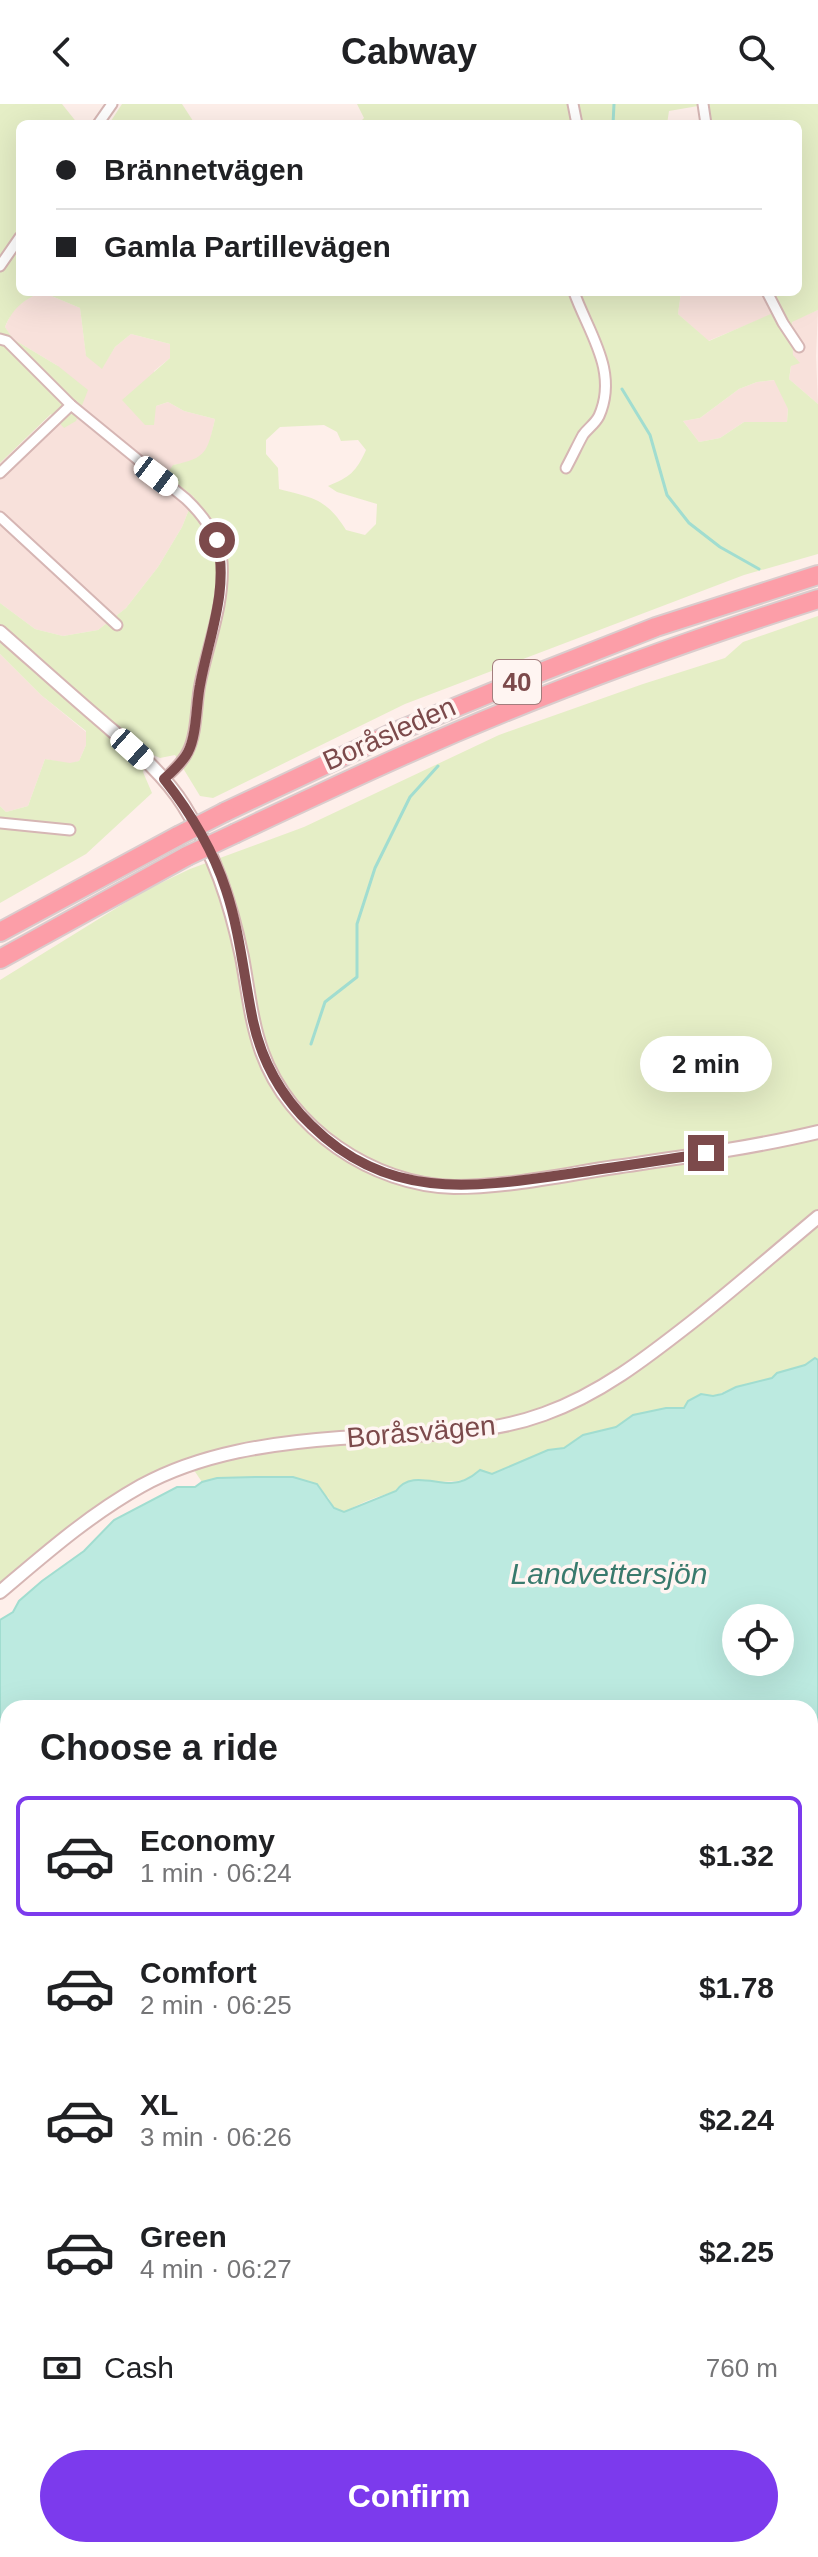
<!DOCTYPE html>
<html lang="en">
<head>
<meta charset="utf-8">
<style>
	:root { --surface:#fff; --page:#f6f6f6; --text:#202124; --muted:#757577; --line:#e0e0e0; --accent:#7c3aed }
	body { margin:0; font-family:Arial,sans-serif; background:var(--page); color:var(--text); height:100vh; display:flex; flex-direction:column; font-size:30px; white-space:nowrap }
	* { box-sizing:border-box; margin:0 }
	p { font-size:26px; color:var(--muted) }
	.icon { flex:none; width:44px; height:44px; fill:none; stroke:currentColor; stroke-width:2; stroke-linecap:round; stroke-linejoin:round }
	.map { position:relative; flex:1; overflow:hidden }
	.drawer { position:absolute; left:0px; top:1596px; width:818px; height:858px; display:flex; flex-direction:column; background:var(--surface); border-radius:24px 24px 0 0; box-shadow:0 8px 32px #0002 }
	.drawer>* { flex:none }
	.hud { position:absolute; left:16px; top:16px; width:786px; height:176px; border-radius:12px; box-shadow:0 8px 32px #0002; display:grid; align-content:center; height:176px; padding:0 40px; background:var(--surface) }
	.tools { position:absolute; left:722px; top:1500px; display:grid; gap:16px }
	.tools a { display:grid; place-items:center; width:72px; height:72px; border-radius:50%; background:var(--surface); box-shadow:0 8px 32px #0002; font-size:40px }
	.end { position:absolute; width:36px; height:36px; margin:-18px; border:10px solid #7c4a4b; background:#fff; box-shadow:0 0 0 4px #fff }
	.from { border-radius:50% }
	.bubble { position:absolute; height:56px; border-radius:28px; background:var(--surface); box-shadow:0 8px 32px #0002; font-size:26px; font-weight:700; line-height:56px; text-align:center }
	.car { position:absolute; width:24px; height:48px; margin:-24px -12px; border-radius:10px; box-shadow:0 0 6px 2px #0007; background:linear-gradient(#fff 24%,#345 0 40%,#fff 0 76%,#345 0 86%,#fff 0) }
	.hud b { display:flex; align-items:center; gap:28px; height:76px; font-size:30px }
	.hud b+b { border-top:2px solid var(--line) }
	.hud i { width:20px; height:20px; background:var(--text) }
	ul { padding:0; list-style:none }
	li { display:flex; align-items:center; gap:24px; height:120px; margin:0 16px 12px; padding:0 24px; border:4px solid transparent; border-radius:12px }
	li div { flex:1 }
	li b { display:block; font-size:30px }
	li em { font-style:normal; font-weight:700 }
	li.on { border-color:var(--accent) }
	li>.icon { width:72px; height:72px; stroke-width:1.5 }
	h2 { padding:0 40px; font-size:36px; line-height:96px }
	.pay { display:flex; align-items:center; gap:20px; height:88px; padding:0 40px; font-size:30px }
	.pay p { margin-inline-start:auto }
	.action { display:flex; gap:16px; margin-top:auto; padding:16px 40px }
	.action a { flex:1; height:92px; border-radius:48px; background:var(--accent); color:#fff; font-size:32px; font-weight:700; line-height:92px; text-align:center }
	header { display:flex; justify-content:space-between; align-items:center; height:104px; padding:0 40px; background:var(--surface); font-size:36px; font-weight:700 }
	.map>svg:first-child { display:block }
	.residential { fill:#f8e1db }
	.green { fill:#e5eec6; fill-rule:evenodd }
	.water { fill:#bceae0; stroke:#a1ddd0; stroke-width:2; fill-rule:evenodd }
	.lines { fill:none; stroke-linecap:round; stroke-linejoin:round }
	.stream { stroke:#a1ddd0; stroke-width:3 }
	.minor-casing { stroke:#d6b6b4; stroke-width:13 }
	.tertiary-casing { stroke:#d6b6b4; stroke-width:16 }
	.motorway-casing { stroke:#dacccd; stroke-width:22 }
	.minor { stroke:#fff; stroke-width:9 }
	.tertiary { stroke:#fff; stroke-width:12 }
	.motorway { stroke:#fc9ea8; stroke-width:18 }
	.rail-casing { stroke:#aca6cb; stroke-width:6 }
	.rail { stroke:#fff5f2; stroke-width:3; stroke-dasharray:9; stroke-linecap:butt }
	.motorway-bridge-casing { stroke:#dacccd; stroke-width:22; stroke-linecap:butt }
	.motorway-bridge { stroke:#fc9ea8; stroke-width:18 }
	.route { stroke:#7c4a4b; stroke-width:10 }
	.labels { text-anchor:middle; stroke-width:7; stroke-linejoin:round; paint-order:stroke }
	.shield { fill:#fff5f2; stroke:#a37d7d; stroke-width:2 }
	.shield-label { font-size:26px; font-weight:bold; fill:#7c4a4b }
	.street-label { font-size:28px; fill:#7c4a4b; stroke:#fff5f2 }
	.water-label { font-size:30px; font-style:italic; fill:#397a6d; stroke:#fff5f2 }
</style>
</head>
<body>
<header><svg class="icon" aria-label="back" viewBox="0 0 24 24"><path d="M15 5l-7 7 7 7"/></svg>Cabway<svg class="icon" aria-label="search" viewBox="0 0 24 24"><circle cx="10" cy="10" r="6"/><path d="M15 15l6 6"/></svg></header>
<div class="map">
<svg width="818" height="2453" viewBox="0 0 818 2453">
	<rect width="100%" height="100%" fill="#feefea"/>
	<g class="residential">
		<path d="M42 188 80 204 86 251 102 264 115 243 131 230 170 240V254L154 267 156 302 168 298 184 307 215 315 208 346 195 357 173 361 194 393 182 423 158 463 126 504 98 526 63 532 35 525 0 499V359L52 310 58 262 13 235 5 223 13 206 28 194Z"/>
		<path d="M681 188 775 189 780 207 708 237 678 210Z"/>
		<path d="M818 206 816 252 818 300 789 275 793 251 792 217Z"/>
		<path d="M775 276 788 304 787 318H744L720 334 699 338 683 317 700 314 739 285 757 278Z"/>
		<path d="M0 550 41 591 86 628V641L79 657 70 660 45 655 28 702 6 708 0 702Z"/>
	</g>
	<g class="green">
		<path d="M0 0H62L78 20H20V188H42C23 196 13 204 5 223L13 235 58 262 88 286 76 317 64 324 51 310 0 359Z"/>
		<path d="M122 0H182L195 20H109Z"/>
		<path d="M357 0H818V206L792 218 793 251 800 259 791 262 789 275 818 300V450L744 471 405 600 213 694 200 692 175 651 160 654 151 650 143 668 152 689 86 750 0 799V702L6 708 28 702 45 655 70 659 79 657 86 641V627L41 591 0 550V499L35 525 63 532 98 526 126 504 158 463 182 423 194 393 166 371 173 361C207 354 207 348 215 315L184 307 168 298 156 302 154 321H145L122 296 170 254V240L131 230 115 243 102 265 86 252 80 204 42 188H798V20H701L698 2 669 7 667 20H358L364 14ZM681 188 774 189 780 206 709 237 678 210ZM774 276 788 305 787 318H744L720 334 699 338 683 317 700 314 739 285 757 278ZM324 321 337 328 341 337 358 336 366 346C356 368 350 373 328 382L337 388 377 400 376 420 365 431 346 426C326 394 313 394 279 385L278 364 266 350V336L280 323Z"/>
		<path d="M818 512V1256L815 1254 806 1261 777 1269 772 1274 736 1283 684 1304H666L633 1311 616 1323 583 1331 564 1344 548 1346 492 1370 480 1366C461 1382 453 1375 433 1379 402 1384 371 1393 344 1408L334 1404 328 1393 281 1373 217 1374 202 1378 187 1356 64 1427 0 1479V876L144 787 190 765 304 723 499 631 643 580 725 554 743 538Z"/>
		<path d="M818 2050V2453H0V2328L7 2326 8 2322V2446H810V2051Z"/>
	</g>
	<path class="water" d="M815 1254 818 1256V2022L810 2024V1604H8V2149L0 2156V1516L13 1508 19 1497 42 1477 84 1447 114 1416 177 1383H195L202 1378 217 1374 255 1373H293L317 1380 334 1404 344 1408 396 1387C409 1368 432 1379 451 1379 461 1379 472 1373 480 1366L492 1370 548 1346 564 1344 583 1331 616 1323 633 1311 666 1304H684L688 1297 701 1290 713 1292 722 1290 736 1283 772 1274 777 1269 805 1261ZM736 1514H780V1558H736Z"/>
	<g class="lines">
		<g class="stream">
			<path d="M613 20 614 0"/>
			<path d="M622 285 650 331 667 391 689 419 720 443 759 465"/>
			<path d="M311 940 325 898 357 873V820L375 764 410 693 438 662"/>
			<path d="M391 2446 393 2453"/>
			<path d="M815 2453 818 2449"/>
		</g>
		<g class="minor-casing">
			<g id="minor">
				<path d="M573 0 577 20"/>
				<path d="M703 0 706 20"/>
				<path d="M98 20 112 0"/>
				<path d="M0 162 20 133"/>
				<path d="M767 188 783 219 799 243"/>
				<path d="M0 235 7 237 71 301 186 395C204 412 219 432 222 458 225 499 208 540 200 580 196 600 197 630 188 647 183 658 173 667 164 675"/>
				<path d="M566 364C572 353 577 342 583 331 588 324 595 320 599 312 619 267 588 228 574 188"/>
				<path d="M0 369 71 301"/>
				<path d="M0 413 117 521"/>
				<path d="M0 719 70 726"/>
				<path d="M0 2176 8 2172"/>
			</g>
		</g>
		<g class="tertiary-casing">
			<g id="tertiary">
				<path d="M0 528C33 557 66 587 100 616 130 642 163 668 184 702 215 751 230 797 242 853 248 885 251 918 262 948 289 1024 372 1081 454 1083 508 1083 562 1071 615 1063 683 1053 751 1044 818 1028"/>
				<path d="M0 1488C45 1450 89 1411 141 1382 201 1349 272 1339 340 1334 408 1330 478 1334 544 1310 600 1290 646 1254 692 1218 735 1184 776 1148 818 1113"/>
			</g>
		</g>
		<g class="motorway-casing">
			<g id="motorway">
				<path d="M225 708 393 629 544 567 656 523 818 471"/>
				<path d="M236 729C291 703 346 677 402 652 537 591 677 540 818 495"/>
				<path d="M0 828 178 732"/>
				<path d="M0 855 187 752"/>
			</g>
		</g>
		<use href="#minor" class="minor"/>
		<use href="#tertiary" class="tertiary"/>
		<use href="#motorway" class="motorway"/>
		<g class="rail-casing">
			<path id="rail" d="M810 2045 818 2044"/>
		</g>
		<use href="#rail" class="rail"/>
		<g class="motorway-bridge-casing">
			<g id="motorway-bridge">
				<path d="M178 732 225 708"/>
				<path d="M187 752 236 729"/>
			</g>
		</g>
		<use href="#motorway-bridge" class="motorway-bridge"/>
	</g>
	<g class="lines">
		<path class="route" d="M217 436C229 486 209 532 200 581 196 600 197 631 188 648 183 658 173 667 164 675 190 708 213 746 226 786 240 828 244 874 253 917 262 958 281 992 311 1021 388 1097 471 1084 568 1070 614 1063 660 1057 706 1049"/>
	</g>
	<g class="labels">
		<rect class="shield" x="493" y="556" width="48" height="44" rx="6"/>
		<g class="shield-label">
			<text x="517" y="587">40</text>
		</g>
		<g class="street-label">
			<text transform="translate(389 629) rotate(-24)" y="10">Boråsleden</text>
			<text transform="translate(421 1327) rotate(-5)" y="10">Boråsvägen</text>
		</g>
		<g class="water-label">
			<text x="609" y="1480">Landvettersjön</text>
		</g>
	</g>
</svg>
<div class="tools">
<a><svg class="icon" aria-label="locate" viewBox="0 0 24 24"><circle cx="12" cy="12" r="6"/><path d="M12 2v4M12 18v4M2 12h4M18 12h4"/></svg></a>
</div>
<i class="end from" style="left:217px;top:436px"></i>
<i class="end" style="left:706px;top:1049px"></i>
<div class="bubble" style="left:640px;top:932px;width:132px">2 min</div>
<i class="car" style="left:156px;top:372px;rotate:127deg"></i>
<i class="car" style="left:132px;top:645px;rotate:132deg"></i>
<div class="hud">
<b><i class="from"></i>Brännetvägen</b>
<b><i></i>Gamla Partillevägen</b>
</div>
<section class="drawer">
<h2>Choose a ride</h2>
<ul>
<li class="on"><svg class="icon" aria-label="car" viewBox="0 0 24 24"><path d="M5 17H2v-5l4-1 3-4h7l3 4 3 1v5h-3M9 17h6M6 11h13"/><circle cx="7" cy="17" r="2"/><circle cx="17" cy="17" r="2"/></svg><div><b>Economy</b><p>1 min · 06:24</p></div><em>$1.32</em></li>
<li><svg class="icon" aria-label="car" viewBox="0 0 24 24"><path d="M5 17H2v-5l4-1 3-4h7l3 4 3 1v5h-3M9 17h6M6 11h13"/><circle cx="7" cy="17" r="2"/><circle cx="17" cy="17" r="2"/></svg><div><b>Comfort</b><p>2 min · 06:25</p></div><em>$1.78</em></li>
<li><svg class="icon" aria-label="car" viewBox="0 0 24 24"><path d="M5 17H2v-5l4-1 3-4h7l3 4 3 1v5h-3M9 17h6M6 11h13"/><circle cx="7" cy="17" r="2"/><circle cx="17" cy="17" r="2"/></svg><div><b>XL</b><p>3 min · 06:26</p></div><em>$2.24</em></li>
<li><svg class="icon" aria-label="car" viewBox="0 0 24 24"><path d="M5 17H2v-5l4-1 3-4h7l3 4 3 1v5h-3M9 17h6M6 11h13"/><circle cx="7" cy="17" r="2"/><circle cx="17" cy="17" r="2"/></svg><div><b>Green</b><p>4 min · 06:27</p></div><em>$2.25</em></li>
</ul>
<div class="pay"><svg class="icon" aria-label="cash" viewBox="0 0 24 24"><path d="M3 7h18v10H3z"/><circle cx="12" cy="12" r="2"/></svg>Cash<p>760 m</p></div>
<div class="action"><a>Confirm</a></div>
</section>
</div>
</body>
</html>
